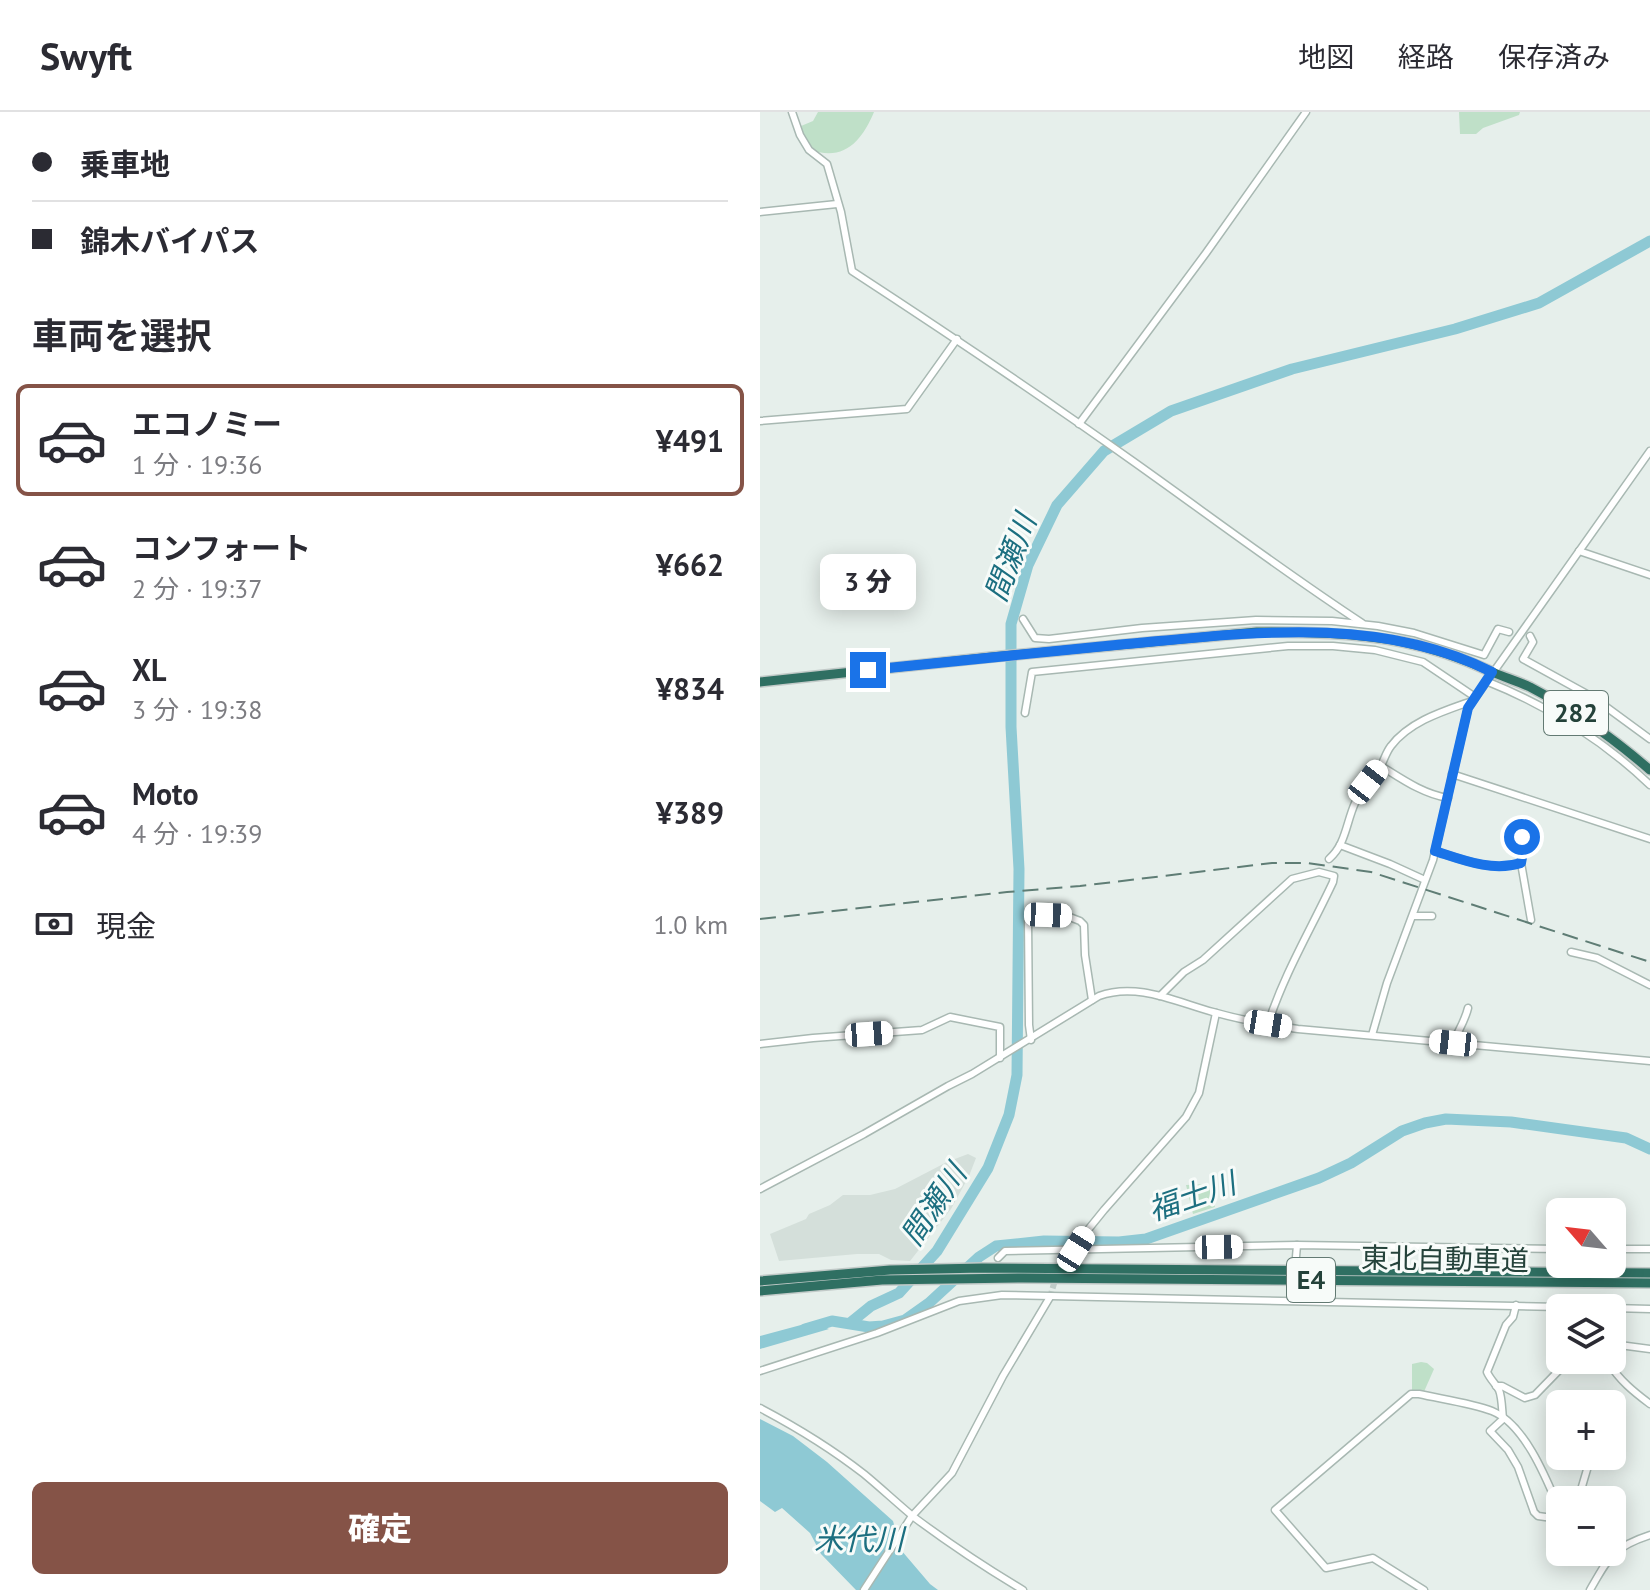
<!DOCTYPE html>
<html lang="ja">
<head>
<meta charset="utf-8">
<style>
	:root { --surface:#fff; --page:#f2f2f3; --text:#2b2b33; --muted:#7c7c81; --line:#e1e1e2; --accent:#855347 }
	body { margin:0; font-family:"PT Sans","Noto Sans JP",sans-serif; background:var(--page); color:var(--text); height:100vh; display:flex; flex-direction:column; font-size:30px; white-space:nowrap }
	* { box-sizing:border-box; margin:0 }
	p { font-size:26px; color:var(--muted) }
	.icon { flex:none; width:44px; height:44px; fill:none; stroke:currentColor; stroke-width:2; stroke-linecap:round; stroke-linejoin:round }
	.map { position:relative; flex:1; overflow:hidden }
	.side { display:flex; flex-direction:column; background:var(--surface); width:760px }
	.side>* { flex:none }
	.hud { display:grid; align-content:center; height:176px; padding:0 32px; background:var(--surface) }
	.needle { width:52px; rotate:298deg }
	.tools { position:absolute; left:786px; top:1086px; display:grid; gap:16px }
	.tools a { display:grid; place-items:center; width:80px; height:80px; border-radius:12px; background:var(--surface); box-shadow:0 4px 20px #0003; font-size:40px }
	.end { position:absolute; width:36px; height:36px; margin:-18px; border:10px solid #1a73e8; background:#fff; box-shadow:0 0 0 4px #fff }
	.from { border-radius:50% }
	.bubble { position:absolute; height:56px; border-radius:12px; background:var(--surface); box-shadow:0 4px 20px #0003; font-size:26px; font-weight:800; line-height:56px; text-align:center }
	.car { position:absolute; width:24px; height:48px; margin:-24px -12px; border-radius:10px; box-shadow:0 0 6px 2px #0007; background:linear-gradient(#fff 24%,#345 0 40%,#fff 0 76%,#345 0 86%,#fff 0) }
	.hud b { display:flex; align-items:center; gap:28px; height:76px; font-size:30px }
	.hud b+b { border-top:2px solid var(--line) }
	.hud i { width:20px; height:20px; background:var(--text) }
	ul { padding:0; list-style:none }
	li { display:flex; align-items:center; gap:24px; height:112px; margin:0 16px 12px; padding:0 16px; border:4px solid transparent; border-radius:12px }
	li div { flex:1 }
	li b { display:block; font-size:30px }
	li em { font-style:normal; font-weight:800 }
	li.selected { border-color:var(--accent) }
	li>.icon { width:72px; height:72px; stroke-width:1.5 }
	h2 { padding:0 32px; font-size:36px; line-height:96px }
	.pay { display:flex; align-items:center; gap:20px; height:88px; padding:0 32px; font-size:30px }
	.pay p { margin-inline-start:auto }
	.cta { display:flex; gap:16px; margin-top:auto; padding:16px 32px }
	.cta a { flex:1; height:92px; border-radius:12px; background:var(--accent); color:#fff; font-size:32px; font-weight:800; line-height:92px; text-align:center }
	header { display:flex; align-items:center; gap:48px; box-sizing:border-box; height:112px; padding:0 40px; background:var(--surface); border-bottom:2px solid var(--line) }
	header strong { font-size:38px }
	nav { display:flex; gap:44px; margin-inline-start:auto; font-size:28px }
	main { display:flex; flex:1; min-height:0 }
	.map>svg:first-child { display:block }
	.built { fill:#d4dfda }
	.green { fill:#bfe0c8 }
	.water { fill:#8ec9d4 }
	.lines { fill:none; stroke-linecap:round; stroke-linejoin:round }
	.river { stroke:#8ec9d4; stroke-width:11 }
	.minor-tunnel { stroke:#bfccc8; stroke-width:6; stroke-dasharray:6 3; stroke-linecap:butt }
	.minor-casing { stroke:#a8b8b2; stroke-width:9 }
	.highway-casing { stroke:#c2cac8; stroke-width:12 }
	.minor { stroke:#fff; stroke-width:6 }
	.highway { stroke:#2f6f62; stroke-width:9 }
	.rail { stroke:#5f7d75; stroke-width:2; stroke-dasharray:16 8; stroke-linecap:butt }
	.route { stroke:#1a73e8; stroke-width:10 }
	.labels { text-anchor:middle; stroke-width:6; stroke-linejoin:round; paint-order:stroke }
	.shield { fill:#f7fbf9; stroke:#637a73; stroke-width:2 }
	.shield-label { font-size:26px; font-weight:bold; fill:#24423a }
	.street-label { font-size:28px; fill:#24423a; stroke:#f7fbf9 }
	.water-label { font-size:30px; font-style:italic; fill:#1c6f80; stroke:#f7fbf9 }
</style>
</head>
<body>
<header>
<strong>Swyft</strong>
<nav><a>地図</a><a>経路</a><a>保存済み</a></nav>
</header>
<main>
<section class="side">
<div class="hud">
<b><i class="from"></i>乗車地</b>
<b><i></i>錦木バイパス</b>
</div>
<h2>車両を選択</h2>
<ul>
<li class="selected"><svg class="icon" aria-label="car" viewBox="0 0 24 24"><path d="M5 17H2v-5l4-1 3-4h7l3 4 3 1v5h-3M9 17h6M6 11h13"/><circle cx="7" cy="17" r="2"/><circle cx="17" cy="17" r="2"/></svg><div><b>エコノミー</b><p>1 分 · 19:36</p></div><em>¥491</em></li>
<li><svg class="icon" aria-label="car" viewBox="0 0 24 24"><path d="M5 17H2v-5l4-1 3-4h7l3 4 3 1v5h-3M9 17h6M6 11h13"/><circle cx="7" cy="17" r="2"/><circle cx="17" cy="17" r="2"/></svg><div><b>コンフォート</b><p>2 分 · 19:37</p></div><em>¥662</em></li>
<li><svg class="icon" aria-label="car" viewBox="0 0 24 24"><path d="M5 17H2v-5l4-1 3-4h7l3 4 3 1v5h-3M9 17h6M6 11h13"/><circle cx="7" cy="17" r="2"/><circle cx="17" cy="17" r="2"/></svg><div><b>XL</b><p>3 分 · 19:38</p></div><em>¥834</em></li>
<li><svg class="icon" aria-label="car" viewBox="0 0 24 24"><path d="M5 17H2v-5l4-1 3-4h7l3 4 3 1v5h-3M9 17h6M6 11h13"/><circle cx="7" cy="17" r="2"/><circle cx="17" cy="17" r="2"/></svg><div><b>Moto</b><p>4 分 · 19:39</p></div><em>¥389</em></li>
</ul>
<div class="pay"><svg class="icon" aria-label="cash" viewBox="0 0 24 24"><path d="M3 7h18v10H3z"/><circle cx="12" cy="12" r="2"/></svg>現金<p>1.0 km</p></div>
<div class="cta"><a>確定</a></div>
</section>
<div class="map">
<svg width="890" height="1478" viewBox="0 0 890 1478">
	<rect width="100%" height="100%" fill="#e6efeb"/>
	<path class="built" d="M208 1042 216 1046 209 1064 191 1097 150 1149 131 1148 119 1142H97L19 1149 10 1122 46 1107 49 1102 70 1093 83 1083H110L135 1077 187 1050Z"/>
	<g class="green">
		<path d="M58 0H114C102 29 83 51 49 37L41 14 53 9Z"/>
		<path d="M699 0H760L759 3 723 16 716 22H700Z"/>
		<path d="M448 1072 455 1095 433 1102 426 1073Z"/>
		<path d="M661 1250 667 1251 674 1257 663 1282 652 1278V1252Z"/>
	</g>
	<g class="water">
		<path d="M52 1210 69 1217 0 1237V1224Z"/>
		<path d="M0 1307 33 1324 67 1350 133 1409 141 1438 170 1472 178 1478H96L61 1442 50 1421 22 1396 15 1400 0 1389Z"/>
	</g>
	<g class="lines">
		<g class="river">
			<path d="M90 1211 111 1194 139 1181 177 1139 228 1056 249 1003 257 963 259 757 251 615V512L268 453 297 393 344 339 411 299 532 257 695 217 779 191 890 129"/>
			<path d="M45 1217 72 1209 109 1215 123 1214 145 1208 169 1191 219 1145 236 1134 284 1129 359 1130 386 1127 559 1066 591 1051 642 1019 665 1011 686 1007 751 1010 866 1026 890 1037"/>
		</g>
		<g class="minor-tunnel">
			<path d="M290 1185 296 1165 312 1146"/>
			<path d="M535 1185 536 1145"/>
		</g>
		<g class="minor-casing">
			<g id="minor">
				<path d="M32 0 40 23 49 38 67 52 81 100 92 159C187 221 281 284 374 350 450 404 524 460 602 511"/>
				<path d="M0 100 77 92"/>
				<path d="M0 309 147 297 197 227"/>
				<path d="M319 312 446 141 546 0"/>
				<path d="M819 439 890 463"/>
				<path d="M263 507 275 526 289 527 382 516 496 508 572 509 618 514 654 521 724 543 738 517 749 520"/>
				<path d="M770 524 773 530 763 547 834 586 890 627"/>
				<path d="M726 569C786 593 843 628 890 673"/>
				<path d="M265 601 272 560 528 534H573L615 538 663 550 715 585"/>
				<path d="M621 654C642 667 663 682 688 686"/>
				<path d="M692 662 890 727"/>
				<path d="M580 733 630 752 665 768"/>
				<path d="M675 739C703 748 732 760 761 751L764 734 762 725 753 721"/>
				<path d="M569 747C586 732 586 711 595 691 601 678 612 667 620 655 624 649 626 640 631 634 650 609 684 599 712 589"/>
				<path d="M761 751 771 808"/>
				<path d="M653 804H672"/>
				<path d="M811 840 837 846 890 873"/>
				<path d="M400 884 424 860 443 848 532 767 559 760 574 764 573 770C551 817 524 862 508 912"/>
				<path d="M612 923 627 871 673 748 708 596 890 339"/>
				<path d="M271 928 269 913 268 808 274 804 288 803 307 804 320 809 324 813 325 843 332 888"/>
				<path d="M693 931C698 919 705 909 708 896"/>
				<path d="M0 932 53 926 162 918 190 905 240 915V946"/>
				<path d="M0 1077 104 1022 188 974 212 962 339 884C377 870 416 890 453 900 481 908 509 913 538 917L890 949"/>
				<path d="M852 1137H890"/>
				<path d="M536 1145 537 1133"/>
				<path d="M238 1146 245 1139 537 1133 800 1137"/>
				<path d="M312 1146 327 1119 344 1098 426 1005 439 981 456 901"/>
				<path d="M756 1193 753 1205 746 1213 727 1260C730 1267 735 1271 739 1278 742 1285 742 1298 743 1307L730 1319 748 1338 758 1355 774 1400 778 1404 800 1407"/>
				<path d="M852 1196 890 1197"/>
				<path d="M852 1232 890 1237"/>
				<path d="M851 1248 849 1251C859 1268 874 1280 890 1292"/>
				<path d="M0 1259 117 1221 199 1189 242 1183 850 1196"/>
				<path d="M736 1274H742L765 1286 775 1283 809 1248"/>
				<path d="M0 1296C36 1315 72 1337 104 1362 121 1376 138 1392 155 1406 190 1432 226 1456 263 1478"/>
				<path d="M818 1388 831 1344"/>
				<path d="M104 1478 152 1404 192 1361 243 1264 290 1185"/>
				<path d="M664 1478 613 1446 566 1456 515 1398 651 1282H659C681 1287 711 1291 732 1299 765 1312 787 1368 800 1399"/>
				<path d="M830 1478C849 1445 853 1435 890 1423"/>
			</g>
		</g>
		<g class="highway-casing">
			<g id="highway">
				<path d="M0 570 232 545 497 520C546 520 595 521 643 530 673 536 702 546 730 559 743 565 757 569 770 575 814 598 853 626 890 658"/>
				<path d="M0 1169 130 1158 222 1156 890 1161"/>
				<path d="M0 1179 122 1168 263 1166 890 1171"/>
			</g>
		</g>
		<use href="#minor" class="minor"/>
		<use href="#highway" class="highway"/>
		<path class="rail" d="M0 807 247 780 320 774 512 751H547L611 760 890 850"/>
	</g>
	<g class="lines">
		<path class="route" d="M108 558C190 549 273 541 356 533 481 522 615 501 732 560L708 596 675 739C703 748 732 760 761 751L764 734 762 725"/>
	</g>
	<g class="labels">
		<g class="shield">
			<rect x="784" y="579" width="64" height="44" rx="6"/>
			<rect x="527" y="1146" width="48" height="44" rx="6"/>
		</g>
		<g class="shield-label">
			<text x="816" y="610">282</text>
			<text x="551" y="1177">E4</text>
		</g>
		<g class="street-label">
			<text transform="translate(685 1147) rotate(1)" y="10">東北自動車道</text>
		</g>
		<g class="water-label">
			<text transform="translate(251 446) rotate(-69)" y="10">間瀬川</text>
			<text transform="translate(432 1085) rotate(-19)" y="10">福士川</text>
			<text transform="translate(174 1093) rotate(-56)" y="10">間瀬川</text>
			<text x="99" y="1438">米代川</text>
		</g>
	</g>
</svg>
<div class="tools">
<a><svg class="needle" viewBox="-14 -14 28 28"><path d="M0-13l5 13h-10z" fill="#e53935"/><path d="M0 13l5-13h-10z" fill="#7c7c81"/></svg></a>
<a><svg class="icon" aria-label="layers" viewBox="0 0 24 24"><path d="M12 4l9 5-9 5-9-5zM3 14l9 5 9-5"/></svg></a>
<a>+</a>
<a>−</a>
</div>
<i class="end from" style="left:762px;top:725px"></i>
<i class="end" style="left:108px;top:558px"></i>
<div class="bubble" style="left:60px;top:442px;width:96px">3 分</div>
<i class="car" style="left:608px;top:670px;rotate:38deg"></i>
<i class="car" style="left:288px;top:803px;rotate:92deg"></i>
<i class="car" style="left:508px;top:912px;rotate:99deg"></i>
<i class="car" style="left:109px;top:922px;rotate:86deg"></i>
<i class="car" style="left:693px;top:931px;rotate:276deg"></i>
<i class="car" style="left:459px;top:1135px;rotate:89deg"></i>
<i class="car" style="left:316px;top:1137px;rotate:32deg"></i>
</div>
</main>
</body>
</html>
